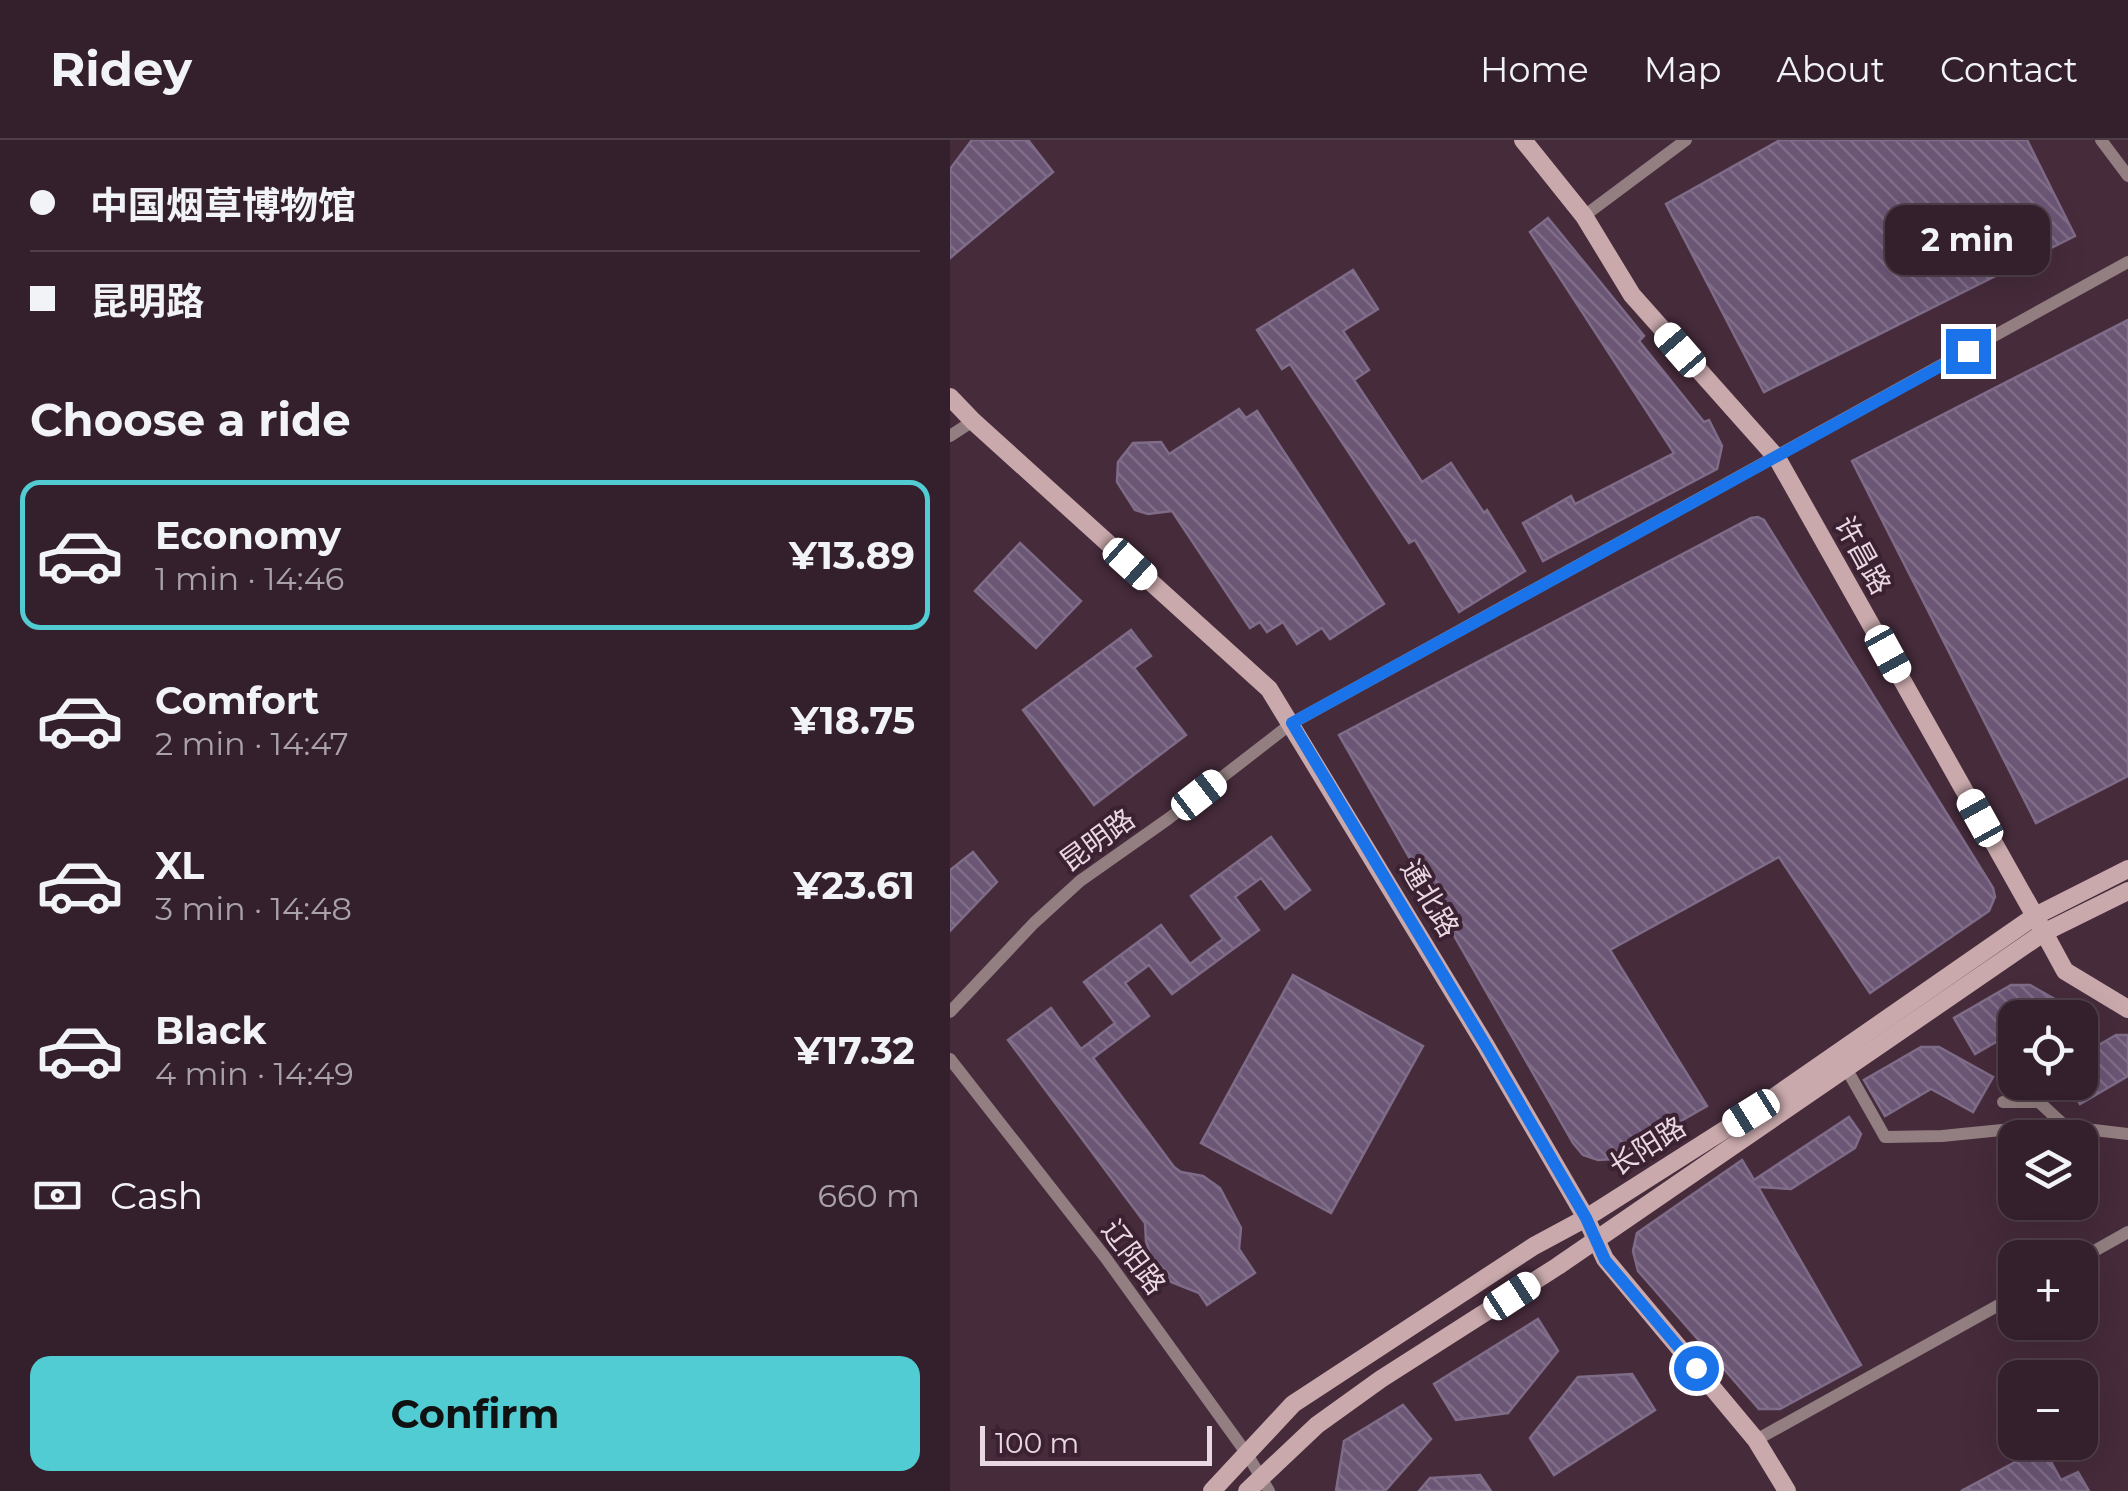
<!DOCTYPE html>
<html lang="en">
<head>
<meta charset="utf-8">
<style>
	:root { --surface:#34202c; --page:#3c2834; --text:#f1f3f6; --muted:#a9a3a9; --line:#4e3e48; --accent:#51ccd3 }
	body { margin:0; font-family:Montserrat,"Noto Sans SC",sans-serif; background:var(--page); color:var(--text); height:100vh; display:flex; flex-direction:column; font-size:38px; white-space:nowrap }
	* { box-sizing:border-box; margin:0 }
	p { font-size:32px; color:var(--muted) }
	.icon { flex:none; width:55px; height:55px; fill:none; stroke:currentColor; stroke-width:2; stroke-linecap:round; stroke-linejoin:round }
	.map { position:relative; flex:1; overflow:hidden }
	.side { display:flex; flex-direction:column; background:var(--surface); width:950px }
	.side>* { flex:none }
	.banner { display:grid; align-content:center; height:220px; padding:0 30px; background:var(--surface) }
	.buttons { position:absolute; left:1048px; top:860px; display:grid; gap:20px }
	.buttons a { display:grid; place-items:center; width:100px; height:100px; border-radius:20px; background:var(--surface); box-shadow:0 10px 40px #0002,0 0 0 2px var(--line); font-size:50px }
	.scale { position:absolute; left:30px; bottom:25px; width:232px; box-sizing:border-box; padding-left:10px; border:5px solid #e9d7e1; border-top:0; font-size:28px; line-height:35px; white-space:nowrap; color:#e9d7e1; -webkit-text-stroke:8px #3b2131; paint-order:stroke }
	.end { position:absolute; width:45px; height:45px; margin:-22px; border:12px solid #1a73e8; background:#fff; box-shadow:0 0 0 5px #fff }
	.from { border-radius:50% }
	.bubble { position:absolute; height:70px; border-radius:20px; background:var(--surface); box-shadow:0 10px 40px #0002,0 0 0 2px var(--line); font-size:32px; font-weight:700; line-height:70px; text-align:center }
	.car { position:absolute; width:30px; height:60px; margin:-30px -15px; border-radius:12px; box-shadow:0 0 8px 2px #0007; background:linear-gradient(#fff 24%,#345 0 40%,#fff 0 76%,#345 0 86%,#fff 0) }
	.banner b { display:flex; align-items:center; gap:35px; height:95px; font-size:38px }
	.banner b+b { border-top:2px solid var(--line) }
	.banner i { width:25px; height:25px; background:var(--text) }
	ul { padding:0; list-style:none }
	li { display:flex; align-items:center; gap:30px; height:150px; margin:0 20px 15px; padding:0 10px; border:5px solid transparent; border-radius:20px }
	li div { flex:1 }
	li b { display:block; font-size:38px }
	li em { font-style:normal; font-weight:700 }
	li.selected { border-color:var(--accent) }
	li>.icon { width:90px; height:90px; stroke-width:1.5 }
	h2 { padding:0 30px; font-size:45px; line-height:120px }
	.pay { display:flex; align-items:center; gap:25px; height:110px; padding:0 30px; font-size:38px }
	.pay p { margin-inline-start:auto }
	.button { display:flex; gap:20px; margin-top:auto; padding:20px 30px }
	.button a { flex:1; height:115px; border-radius:20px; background:var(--accent); color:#111; font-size:40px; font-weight:700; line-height:115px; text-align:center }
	header { display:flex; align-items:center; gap:60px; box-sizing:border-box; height:140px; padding:0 50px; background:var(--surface); border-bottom:2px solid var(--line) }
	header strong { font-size:48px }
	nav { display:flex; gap:55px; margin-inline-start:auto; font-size:35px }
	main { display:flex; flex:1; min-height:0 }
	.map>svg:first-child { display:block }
	.building { fill:url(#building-back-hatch); stroke:#7f6c88; stroke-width:2.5 }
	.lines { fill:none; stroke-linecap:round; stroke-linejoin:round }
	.street { stroke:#937f81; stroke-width:12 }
	.secondary { stroke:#c9a9ac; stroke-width:18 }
	.route { stroke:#1a73e8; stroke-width:12 }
	.labels { text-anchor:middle; stroke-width:8; stroke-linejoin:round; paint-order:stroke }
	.street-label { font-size:28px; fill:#e9d7e1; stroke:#3b2131 }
</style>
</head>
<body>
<header>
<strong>Ridey</strong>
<nav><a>Home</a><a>Map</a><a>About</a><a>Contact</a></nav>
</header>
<main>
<section class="side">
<div class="banner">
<b><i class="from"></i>中国烟草博物馆</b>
<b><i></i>昆明路</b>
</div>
<h2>Choose a ride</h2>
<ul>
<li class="selected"><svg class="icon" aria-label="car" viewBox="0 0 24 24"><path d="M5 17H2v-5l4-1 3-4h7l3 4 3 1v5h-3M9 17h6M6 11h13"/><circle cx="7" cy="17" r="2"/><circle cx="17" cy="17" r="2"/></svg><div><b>Economy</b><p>1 min · 14:46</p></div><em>¥13.89</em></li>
<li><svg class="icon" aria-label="car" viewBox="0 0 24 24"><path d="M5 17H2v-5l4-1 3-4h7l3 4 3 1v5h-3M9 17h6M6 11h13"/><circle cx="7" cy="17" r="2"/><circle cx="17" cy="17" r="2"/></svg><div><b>Comfort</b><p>2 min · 14:47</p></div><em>¥18.75</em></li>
<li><svg class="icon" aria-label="car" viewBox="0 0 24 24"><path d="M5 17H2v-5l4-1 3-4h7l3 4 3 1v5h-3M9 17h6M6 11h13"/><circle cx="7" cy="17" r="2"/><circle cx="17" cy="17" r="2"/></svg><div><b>XL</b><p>3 min · 14:48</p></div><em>¥23.61</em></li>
<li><svg class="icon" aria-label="car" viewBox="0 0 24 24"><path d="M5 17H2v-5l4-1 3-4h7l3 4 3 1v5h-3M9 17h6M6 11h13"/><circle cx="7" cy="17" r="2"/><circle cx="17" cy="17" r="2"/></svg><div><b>Black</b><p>4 min · 14:49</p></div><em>¥17.32</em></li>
</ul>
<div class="pay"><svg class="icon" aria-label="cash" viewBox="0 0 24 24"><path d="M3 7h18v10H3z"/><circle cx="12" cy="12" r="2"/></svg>Cash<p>660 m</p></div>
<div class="button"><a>Confirm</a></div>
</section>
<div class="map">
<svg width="1178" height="1351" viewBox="0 0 1178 1351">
	<defs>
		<pattern id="building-back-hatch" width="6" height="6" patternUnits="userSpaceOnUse" patternTransform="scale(2.5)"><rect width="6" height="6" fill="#6b5675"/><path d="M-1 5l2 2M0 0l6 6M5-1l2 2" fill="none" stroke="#806e88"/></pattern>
	</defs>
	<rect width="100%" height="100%" fill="#462b3b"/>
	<g class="building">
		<path d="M22 0H78L103 32 0 118V29Z"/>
		<path d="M830 0H1077L1125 96 814 252 716 64Z"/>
		<path d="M598 78 694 196 689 201 754 282 759 280 772 306 767 329 593 421 573 383 621 356 625 364 724 313 580 92Z"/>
		<path d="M403 130 428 169 393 191 419 230 404 240 472 342 501 323 534 373 537 370 575 431 509 472 465 400 459 403 340 224 332 229 307 190Z"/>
		<path d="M1178 180V636L1086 683 902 321Z"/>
		<path d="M289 269 296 278 307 271 434 464 380 499 372 488 347 504 333 482 317 492 310 482 300 488 222 371 198 374 185 370 167 342 168 322 183 303 211 302 219 314Z"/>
		<path d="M808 377 814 380 1043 748 1045 757 1039 771 920 853 829 717 660 810 757 966 664 1019 648 1020 633 1015 623 1003 389 595 801 378Z"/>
		<path d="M70 403 131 461 86 508 25 451Z"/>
		<path d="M181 490 201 516 184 528 236 595 144 665 73 570Z"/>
		<path d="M321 697 360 750 335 769 311 738 285 757 309 790 222 854 199 825 175 843 199 876 143 918 224 1027 231 1032 253 1036 270 1048 291 1088 289 1109 305 1133 257 1165 249 1153 221 1142 201 1116 196 1101 195 1083 58 900 101 868 131 909 165 883 134 842 211 785 240 824 273 799 241 756Z"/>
		<path d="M23 712 47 742 0 791V730Z"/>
		<path d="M343 835 473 906 381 1073 251 1003Z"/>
		<path d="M1061 845H1080L1138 878H1065V891L1025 914 1004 878Z"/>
		<path d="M1166 895H1178V936L1130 964 1117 942H1130V916Z"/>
		<path d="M971 907H989L1043 937 1023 972 981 949 935 976 914 940Z"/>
		<path d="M899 977 911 994 905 1008 841 1049 808 1047 911 1225 830 1269H809L688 1131 683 1111 687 1093 792 1020 804 1040Z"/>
		<path d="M588 1179 608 1211 558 1273 506 1280 484 1244Z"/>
		<path d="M682 1234 705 1270 604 1335 580 1298 628 1237Z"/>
		<path d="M453 1265 481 1299 435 1351H386L394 1301Z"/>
		<path d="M1093 1307 1111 1340 1128 1332 1139 1351H1011Z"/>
		<path d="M530 1335 541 1351H469L480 1338Z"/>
	</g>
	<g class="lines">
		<g class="street">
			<path d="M1151 0 1178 36"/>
			<path d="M634 76 736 0"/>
			<path d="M0 296 23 281"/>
			<path d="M0 872 84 783 130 741 218 679 342 583 1178 122"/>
			<path d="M0 919 155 1117 297 1314 319 1351"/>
			<path d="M896 928 935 997 992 996 1102 985 1178 994"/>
			<path d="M1053 962H1089L1115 986"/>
			<path d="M1130 1119 1178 1092"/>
			<path d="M806 1300 1065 1156"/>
		</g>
		<g class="secondary">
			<path d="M573 0 634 76 682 155 827 318 1085 776 1115 831 1178 869"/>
			<path d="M0 257 23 281 319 549 536 906 636 1078 655 1119 806 1300 837 1351"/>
			<path d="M262 1351 343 1264 584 1106 636 1078 801 973 1085 776 1178 729"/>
			<path d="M297 1351 367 1285 431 1239 608 1126 1093 793 1178 751"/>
		</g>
	</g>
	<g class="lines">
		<path class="route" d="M746 1228 655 1120 636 1078 536 906 342 583 1018 211"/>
	</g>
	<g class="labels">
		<g class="street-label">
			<text transform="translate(913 415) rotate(61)" y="10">许昌路</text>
			<text transform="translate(147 700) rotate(-36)" y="10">昆明路</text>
			<text transform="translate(480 758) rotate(59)" y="10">通北路</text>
			<text transform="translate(697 1006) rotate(-32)" y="10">长阳路</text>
			<text transform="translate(184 1117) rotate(53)" y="10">辽阳路</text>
		</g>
	</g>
</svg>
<div class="buttons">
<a><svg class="icon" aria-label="locate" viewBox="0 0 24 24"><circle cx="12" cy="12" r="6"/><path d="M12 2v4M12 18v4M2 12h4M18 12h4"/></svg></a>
<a><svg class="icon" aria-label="layers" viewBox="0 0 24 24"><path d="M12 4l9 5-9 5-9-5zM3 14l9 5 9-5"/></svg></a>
<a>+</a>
<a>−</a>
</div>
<div class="scale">100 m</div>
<i class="end from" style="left:746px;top:1228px"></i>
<i class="end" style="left:1018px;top:211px"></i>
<div class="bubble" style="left:935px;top:65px;width:165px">2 min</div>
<i class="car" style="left:730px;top:210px;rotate:319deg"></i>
<i class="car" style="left:180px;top:424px;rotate:132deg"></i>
<i class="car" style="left:938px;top:514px;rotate:151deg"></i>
<i class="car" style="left:249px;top:655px;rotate:52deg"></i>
<i class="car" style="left:1030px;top:678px;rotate:331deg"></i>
<i class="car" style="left:801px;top:973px;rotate:238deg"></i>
<i class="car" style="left:562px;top:1156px;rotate:57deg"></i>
</div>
</main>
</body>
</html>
